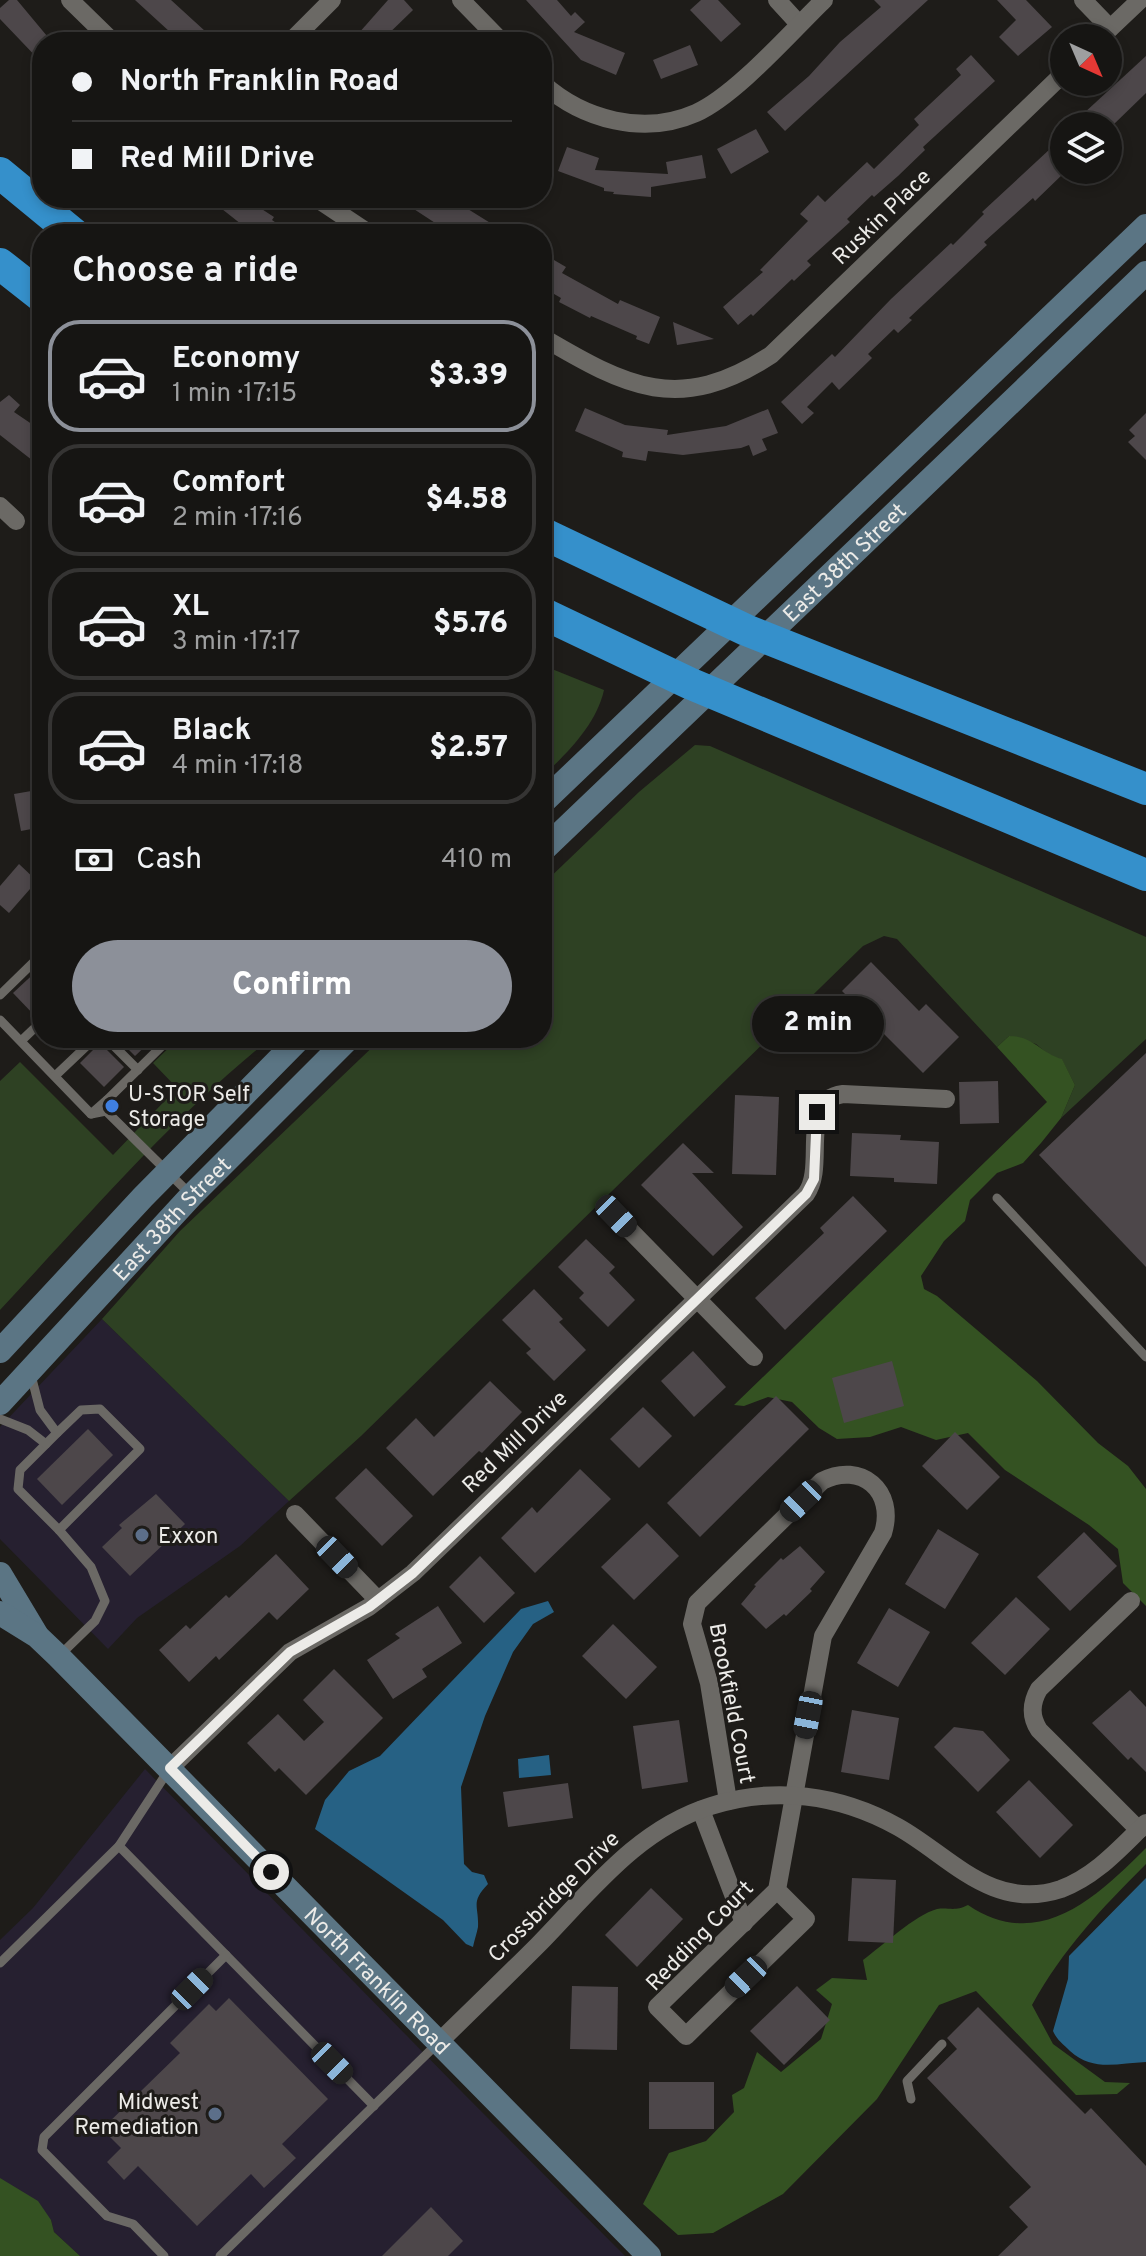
<!DOCTYPE html>
<html lang="en">
<head>
<meta charset="utf-8">
<style>
	:root { --surface:#161513; --page:#232221; --text:#f1f3f6; --muted:#9e9fa0; --line:#353433; --accent:#8c9099 }
	body { margin:0; font-family:Overpass,sans-serif; background:var(--page); color:var(--text); height:100vh; display:flex; flex-direction:column; font-size:30px; white-space:nowrap }
	* { box-sizing:border-box; margin:0 }
	p { font-size:26px; color:var(--muted) }
	.icon { flex:none; width:44px; height:44px; fill:none; stroke:currentColor; stroke-width:2; stroke-linecap:round; stroke-linejoin:round }
	.map { position:relative; flex:1; overflow:hidden }
	.panel { position:absolute; left:32px; top:224px; width:520px; height:824px; display:flex; flex-direction:column; background:var(--surface); border-radius:32px; box-shadow:0 4px 12px #0003,0 0 0 2px var(--line) }
	.panel>* { flex:none }
	.hud { position:absolute; left:32px; top:32px; width:520px; height:176px; border-radius:32px; box-shadow:0 4px 12px #0003,0 0 0 2px var(--line); display:grid; align-content:center; height:176px; padding:0 40px; background:var(--surface) }
	.needle { width:52px; rotate:136deg }
	.tools { position:absolute; left:1050px; top:24px; display:grid; gap:16px }
	.tools a { display:grid; place-items:center; width:72px; height:72px; border-radius:50%; background:var(--surface); box-shadow:0 4px 12px #0003,0 0 0 2px var(--line); font-size:40px }
	.end { position:absolute; width:36px; height:36px; margin:-18px; border:10px solid #ecebe8; background:#111; box-shadow:0 0 0 4px #111 }
	.from { border-radius:50% }
	.bubble { position:absolute; height:56px; border-radius:28px; background:var(--surface); box-shadow:0 4px 12px #0003,0 0 0 2px var(--line); font-size:26px; font-weight:800; line-height:56px; text-align:center }
	.car { position:absolute; width:24px; height:48px; margin:-24px -12px; border-radius:10px; box-shadow:0 0 6px 2px #0007; background:linear-gradient(#222 24%,#8ab4d8 0 40%,#222 0 76%,#8ab4d8 0 86%,#222 0) }
	.hud b { display:flex; align-items:center; gap:28px; height:76px; font-size:30px }
	.hud b+b { border-top:2px solid var(--line) }
	.hud i { width:20px; height:20px; background:var(--text) }
	ul { padding:0; list-style:none }
	li { display:flex; align-items:center; gap:24px; height:112px; margin:0 16px 12px; padding:0 24px; border:4px solid var(--line); border-radius:32px }
	li div { flex:1 }
	li b { display:block; font-size:30px }
	li em { font-style:normal; font-weight:800 }
	li.current { border-color:var(--accent) }
	li>.icon { width:72px; height:72px; stroke-width:1.5 }
	h2 { padding:0 40px; font-size:36px; line-height:96px }
	.pay { display:flex; align-items:center; gap:20px; height:88px; padding:0 40px; font-size:30px }
	.pay p { margin-inline-start:auto }
	.action { display:flex; gap:16px; margin-top:auto; padding:16px 40px }
	.action a { flex:1; height:92px; border-radius:48px; background:var(--accent); color:#fff; font-size:32px; font-weight:800; line-height:92px; text-align:center }
	.map>svg:first-child { display:block }
	.commercial { fill:#262030 }
	.green { fill:#2e4123 }
	.forest { fill:#345222 }
	.water { fill:#266184 }
	.building { fill:#4d474a }
	.lines { fill:none; stroke-linecap:round; stroke-linejoin:round }
	.service { stroke:#6b6965; stroke-width:9 }
	.minor { stroke:#6b6965; stroke-width:18 }
	.secondary { stroke:#5b7584; stroke-width:24 }
	.motorway { stroke:#3590cb; stroke-width:32 }
	.route { stroke:#ecebe8; stroke-width:10 }
	.shop-dot { fill:#3f7fe0; stroke:#1e1c19; stroke-width:3 }
	.service-dot { fill:#5c6f8a; stroke:#1e1c19; stroke-width:3 }
	.labels { text-anchor:middle; stroke-width:6; stroke-linejoin:round; paint-order:stroke }
	.street-label { font-size:22px; fill:#ecebe8; stroke:#1e1c19 }
	.poi-label { font-size:22px; fill:#ecebe8; stroke:#1e1c19; text-anchor:start }
</style>
</head>
<body>
<div class="map">
<svg width="1146" height="2256" viewBox="0 0 1146 2256">
	<rect width="100%" height="100%" fill="#1e1c19"/>
	<g class="commercial">
		<path d="M102 1319 289 1501 240 1546 137 1618 108 1649 0 1539V1427Z"/>
		<path d="M145 1769 462 2092 625 2256H80L54 2232 51 2220 5 2183 0 2178V1940L33 1908Z"/>
	</g>
	<g class="green">
		<path d="M542 665 604 690C596 725 568 752 542 777Z"/>
		<path d="M695 745 710 746 1146 937V1039L1061 1118 1075 1085 1062 1060 1049 1055 1036 1044 1009 1036 997 1047 897 939 884 936 863 946 361 1436 289 1501 102 1319 180 1231 382 1038H542V885L639 792Z"/>
		<path d="M179 1038H271C171 1118 87 1217 0 1310V1081L20 1062 113 1155 177 1088 153 1063Z"/>
	</g>
	<g class="forest">
		<path d="M1009 1036C1034 1036 1040 1053 1062 1059L1075 1085 1061 1118 1041 1143 1023 1163 997 1173 970 1200 965 1221 944 1241 921 1276 924 1289 937 1296 1037 1381 1098 1443 1128 1466 1146 1489V1606L1123 1583 1118 1549 1089 1525 1005 1470 968 1433 936 1440 901 1427 870 1437 837 1439 819 1428 792 1402 768 1397 744 1406 734 1405 1047 1102 997 1047Z"/>
		<path d="M1146 1848V1864C1101 1909 1063 1949 1032 2005L1053 2044 1105 2082 1130 2083 1117 2094 1076 2095 976 1991 939 2005 877 2099 783 2194 713 2233 678 2235 643 2204 669 2153 706 2141 734 2112 732 2095 744 2088 757 2052 781 2072 821 2039 832 2004 816 1990 832 1978 867 1980 863 1960C882 1946 915 1915 937 1909 949 1907 954 1912 968 1905 1039 1953 1097 1897 1146 1848Z"/>
		<path d="M0 2178 38 2201 51 2220 54 2232 80 2256H0Z"/>
	</g>
	<g class="water">
		<path d="M548 1601 554 1612 533 1624 513 1652 485 1716 461 1787 464 1864 472 1872 484 1875 488 1884C470 1903 479 1905 478 1927 477 1933 474 1941 473 1947L466 1944 443 1920 315 1829 325 1800 349 1771 380 1756 521 1609Z"/>
		<path d="M549 1755 551 1775 519 1778 518 1759Z"/>
		<path d="M1146 1878V2062C1118 2063 1093 2072 1070 2051 1063 2044 1057 2040 1053 2031L1068 1979 1069 1956Z"/>
	</g>
	<g class="building">
		<path d="M9 0H17L52 42H42V63L0 19V8Z"/>
		<path d="M135 0H171L217 42H177L168 34 170 32Z"/>
		<path d="M388 0H404L413 10 380 42H351Z"/>
		<path d="M526 0H557L571 16 575 12 585 22 574 32 625 53 616 75 581 60Z"/>
		<path d="M701 0H718L741 24 721 42 690 10Z"/>
		<path d="M874 0H928L785 131 767 112 809 76 840 42 881 7Z"/>
		<path d="M997 0H1026L1052 27 1018 56 999 37 1016 20Z"/>
		<path d="M690 45 698 65 661 79 653 60Z"/>
		<path d="M971 55 995 81 923 147 925 150 898 176 874 197 872 195 847 219 850 222 807 261 811 265 794 281 792 279 753 316 751 314 738 325 723 307 763 272 760 270 808 221 800 214 818 195 825 202 867 162 874 169 919 125 914 119 961 75 956 69Z"/>
		<path d="M1146 56V93L1112 126H1070Z"/>
		<path d="M756 129 769 152 731 174 717 149Z"/>
		<path d="M1064 136V173L1035 201 1033 198 984 242 987 245 909 318 912 320 898 333 894 329 868 354 872 358 839 390 832 382 807 407 814 413 802 424 781 402 832 354 835 357 891 299 951 243 953 245 984 214 982 212Z"/>
		<path d="M567 147 599 158 595 170 668 174 666 162 702 155 706 178 651 187V197L613 194 614 192 604 191V188L558 171Z"/>
		<path d="M208 198H245L274 217 272 220 292 234H235L241 224Z"/>
		<path d="M397 198H438L451 207 455 201 508 234H452Z"/>
		<path d="M542 253 566 267 562 273 618 304 620 300 660 317 649 344 636 339 637 336 591 316 590 318 559 302 561 298 542 287Z"/>
		<path d="M673 322 714 339 677 345Z"/>
		<path d="M9 395 20 405 14 412 42 431V457L37 464 0 435V402Z"/>
		<path d="M585 408 625 425 668 430 667 435 726 426 768 409 778 433 762 439 767 450 753 456 749 445 741 448 683 455 648 451 646 461 622 457 623 452 575 431Z"/>
		<path d="M1146 413V460L1128 442 1135 436 1129 430Z"/>
		<path d="M37 790 42 827 21 831 14 794Z"/>
		<path d="M19 864 37 881 9 913 0 905V886Z"/>
		<path d="M871 962 919 1011 926 1004 959 1037 923 1073 878 1028 852 1053 820 1021 846 995 842 991Z"/>
		<path d="M42 966V1014L36 1017 13 993Z"/>
		<path d="M117 1038H154L135 1056Z"/>
		<path d="M100 1043 124 1067 104 1087 80 1063Z"/>
		<path d="M1146 1053V1267L1039 1155Z"/>
		<path d="M998 1081 999 1123 960 1124 959 1082Z"/>
		<path d="M735 1095 779 1097 776 1175 732 1174Z"/>
		<path d="M852 1133 901 1135 900 1140 939 1142 937 1184 894 1182V1178L850 1176Z"/>
		<path d="M683 1143 714 1173H692L743 1227 713 1256 641 1185Z"/>
		<path d="M853 1196 887 1231 785 1330 755 1298 824 1233 820 1228Z"/>
		<path d="M586 1239 615 1267 609 1273 635 1300 608 1327 579 1298 584 1293 558 1267Z"/>
		<path d="M534 1289 563 1319 559 1322 586 1350 554 1381 526 1353 531 1349 502 1320Z"/>
		<path d="M693 1351 726 1387 694 1417 661 1381Z"/>
		<path d="M892 1361 904 1406 844 1423 832 1378Z"/>
		<path d="M490 1381 522 1412 482 1453 479 1451 433 1496 386 1448 416 1418 434 1437Z"/>
		<path d="M776 1396 809 1429 700 1537 667 1503Z"/>
		<path d="M643 1407 672 1436 639 1468 610 1439Z"/>
		<path d="M88 1429 113 1455 62 1505 37 1479Z"/>
		<path d="M955 1432 1000 1477 967 1510 922 1466Z"/>
		<path d="M366 1468 413 1516 382 1546 335 1498Z"/>
		<path d="M580 1469 611 1499 535 1573 501 1538 532 1507 537 1513Z"/>
		<path d="M156 1494 185 1524 130 1576 102 1547 122 1528 119 1525Z"/>
		<path d="M647 1523 679 1556 634 1600 601 1567Z"/>
		<path d="M938 1529 979 1554 945 1609 905 1584Z"/>
		<path d="M1084 1532 1117 1566 1070 1611 1037 1577Z"/>
		<path d="M800 1546 825 1572 810 1589 812 1591 786 1616 784 1614 766 1629 741 1604 756 1586 754 1585 781 1558 783 1560Z"/>
		<path d="M276 1554 309 1589 277 1620 269 1612 219 1660 216 1656 189 1682 159 1650 186 1625 190 1629 226 1595 229 1598Z"/>
		<path d="M480 1556 515 1593 484 1623 449 1587Z"/>
		<path d="M1016 1597 1050 1629 1005 1675 971 1643Z"/>
		<path d="M438 1606 462 1643 422 1669 427 1677 393 1699 367 1660 400 1638 395 1634Z"/>
		<path d="M889 1608 930 1632 898 1687 857 1663Z"/>
		<path d="M613 1624 657 1667 626 1699 582 1656Z"/>
		<path d="M334 1669 383 1718 306 1795 279 1768 275 1772 247 1743 278 1714 304 1741 324 1722 303 1700Z"/>
		<path d="M1130 1690 1146 1707V1772L1131 1757 1128 1760 1092 1723Z"/>
		<path d="M852 1710 899 1718 889 1780 841 1772Z"/>
		<path d="M679 1720 688 1782 642 1789 633 1726Z"/>
		<path d="M954 1727 983 1731 1010 1760 978 1792 934 1747Z"/>
		<path d="M1029 1780 1073 1825 1040 1858 996 1812Z"/>
		<path d="M568 1783 573 1818 508 1827 503 1792Z"/>
		<path d="M852 1878 896 1880 893 1943 848 1941Z"/>
		<path d="M651 1888 683 1919 637 1967 605 1935Z"/>
		<path d="M572 1986 618 1987 617 2050 570 2049Z"/>
		<path d="M797 1986 830 2020 784 2065 750 2031Z"/>
		<path d="M229 1998 328 2099 282 2144 296 2158 264 2188 251 2174 197 2226 138 2166 124 2180 107 2162 121 2148 102 2129 180 2053 170 2043 209 2004 216 2011Z"/>
		<path d="M978 2007 1085 2114 1091 2108 1146 2166V2256H998L1028 2227 1009 2207 1031 2187 927 2078 957 2049 947 2038Z"/>
		<rect x="649" y="2082" width="65" height="47"/>
		<path d="M431 2207 463 2241 448 2256H382Z"/>
	</g>
	<g class="lines">
		<g class="service">
			<path d="M0 995 42 954"/>
			<path d="M0 1020 91 1114"/>
			<path d="M106 1038 138 1070"/>
			<path d="M21 1041 42 1021"/>
			<path d="M55 1076 95 1038"/>
			<path d="M107 1100 170 1038"/>
			<path d="M106 1111 91 1114 107 1100 106 1111 189 1193"/>
			<path d="M997 1198 1146 1357"/>
			<path d="M31 1375 40 1410 57 1433"/>
			<path d="M100 1409 140 1449 59 1530 18 1489 20 1470 57 1433 81 1410Z"/>
			<path d="M0 1419 28 1430 46 1444"/>
			<path d="M59 1530 91 1567 105 1601 95 1621 60 1655"/>
			<path d="M119 1846 374 2106"/>
			<path d="M0 1963 119 1846 168 1771"/>
			<path d="M911 2099 907 2081 942 2044"/>
			<path d="M164 2256 133 2224 107 2216 42 2150 44 2137 226 1955"/>
			<path d="M220 2256 438 2043"/>
		</g>
		<g class="minor">
			<path d="M70 0 113 42"/>
			<path d="M461 0 502 42"/>
			<path d="M777 0 799 24"/>
			<path d="M1083 0 1110 28"/>
			<path d="M1100 38 1140 0"/>
			<path d="M290 42 332 0"/>
			<path d="M542 83C583 120 644 136 696 113 736 95 791 32 824 0"/>
			<path d="M316 198 370 234"/>
			<path d="M542 337C627 387 679 415 771 355L1064 73"/>
			<path d="M0 506 16 521"/>
			<path d="M616 1216 754 1357"/>
			<path d="M295 1514 378 1600"/>
			<path d="M1131 1601 1039 1689C1031 1703 1030 1716 1039 1730L1139 1830"/>
			<path d="M170 1768 290 1652 369 1607 413 1573 806 1194C827 1166 797 1100 843 1094L946 1099"/>
			<path d="M728 1801 709 1683 692 1624 697 1603 822 1481C861 1461 896 1491 883 1533L823 1636 777 1890 657 2007 686 2036 806 1919 777 1890"/>
			<path d="M701 1810 744 1923"/>
			<path d="M438 2043C472 2010 505 1978 538 1945 590 1892 637 1829 711 1806 774 1786 839 1794 898 1827 950 1856 992 1912 1061 1889 1096 1876 1120 1848 1146 1823"/>
		</g>
		<g class="secondary">
			<path d="M542 803 1146 226"/>
			<path id="s1" d="M542 851 1146 273"/>
			<path d="M0 1351 143 1197 300 1038"/>
			<path id="s2" d="M0 1403 191 1196 349 1038"/>
			<path d="M0 1574 36 1634"/>
			<path id="s3" d="M0 1613 37 1636 58 1656 649 2256"/>
		</g>
		<g class="motorway">
			<path d="M0 173 74 234"/>
			<path d="M0 264 42 297"/>
			<path d="M542 533 746 630 1146 789"/>
			<path d="M542 613 689 683 1146 875"/>
		</g>
	</g>
	<g class="lines">
		<path class="route" d="M271 1872 170 1768 290 1652 369 1607 413 1573 806 1194 814 1179 817 1112"/>
	</g>
	<circle class="shop-dot" cx="112" cy="1106" r="8"/>
	<g class="service-dot">
		<circle cx="142" cy="1535" r="8"/>
		<circle cx="215" cy="2114" r="8"/>
	</g>
	<g class="labels">
		<g class="street-label">
			<text transform="translate(881 216) rotate(-44)" y="8">Ruskin Place</text>
			<text dy="8" stroke="none"><textPath href="#s1" startOffset="418">East 38th Street</textPath></text>
			<text dy="8" stroke="none"><textPath href="#s2" startOffset="252">East 38th Street</textPath></text>
			<text transform="translate(514 1441) rotate(-44)" y="8">Red Mill Drive</text>
			<text transform="translate(733 1703) rotate(79)" y="8">Brookfield Court</text>
			<text transform="translate(553 1896) rotate(-45)" y="8">Crossbridge Drive</text>
			<text transform="translate(699 1935) rotate(-46)" y="8">Redding Court</text>
			<text dy="8" stroke="none"><textPath href="#s3" startOffset="528">North Franklin Road</textPath></text>
		</g>
		<g class="poi-label">
			<text x="128" y="1101">U-STOR Self<tspan x="128" dy="25">Storage</tspan></text>
			<text x="158" y="1543">Exxon</text>
			<text x="199" y="2109" text-anchor="end">Midwest<tspan x="199" dy="25">Remediation</tspan></text>
		</g>
	</g>
</svg>
<div class="tools">
<a><svg class="needle" viewBox="-14 -14 28 28"><path d="M0-13l5 13h-10z" fill="#e53935"/><path d="M0 13l5-13h-10z" fill="#9e9fa0"/></svg></a>
<a><svg class="icon" aria-label="layers" viewBox="0 0 24 24"><path d="M12 4l9 5-9 5-9-5zM3 14l9 5 9-5"/></svg></a>
</div>
<i class="end from" style="left:271px;top:1872px"></i>
<i class="end" style="left:817px;top:1112px"></i>
<div class="bubble" style="left:752px;top:996px;width:132px">2 min</div>
<i class="car" style="left:616px;top:1216px;rotate:136deg"></i>
<i class="car" style="left:801px;top:1501px;rotate:226deg"></i>
<i class="car" style="left:337px;top:1557px;rotate:136deg"></i>
<i class="car" style="left:808px;top:1715px;rotate:191deg"></i>
<i class="car" style="left:746px;top:1977px;rotate:226deg"></i>
<i class="car" style="left:192px;top:1989px;rotate:45deg"></i>
<i class="car" style="left:332px;top:2063px;rotate:135deg"></i>
<div class="hud">
<b><i class="from"></i>North Franklin Road</b>
<b><i></i>Red Mill Drive</b>
</div>
<section class="panel">
<h2>Choose a ride</h2>
<ul>
<li class="current"><svg class="icon" aria-label="car" viewBox="0 0 24 24"><path d="M5 17H2v-5l4-1 3-4h7l3 4 3 1v5h-3M9 17h6M6 11h13"/><circle cx="7" cy="17" r="2"/><circle cx="17" cy="17" r="2"/></svg><div><b>Economy</b><p>1 min · 17:15</p></div><em>$3.39</em></li>
<li><svg class="icon" aria-label="car" viewBox="0 0 24 24"><path d="M5 17H2v-5l4-1 3-4h7l3 4 3 1v5h-3M9 17h6M6 11h13"/><circle cx="7" cy="17" r="2"/><circle cx="17" cy="17" r="2"/></svg><div><b>Comfort</b><p>2 min · 17:16</p></div><em>$4.58</em></li>
<li><svg class="icon" aria-label="car" viewBox="0 0 24 24"><path d="M5 17H2v-5l4-1 3-4h7l3 4 3 1v5h-3M9 17h6M6 11h13"/><circle cx="7" cy="17" r="2"/><circle cx="17" cy="17" r="2"/></svg><div><b>XL</b><p>3 min · 17:17</p></div><em>$5.76</em></li>
<li><svg class="icon" aria-label="car" viewBox="0 0 24 24"><path d="M5 17H2v-5l4-1 3-4h7l3 4 3 1v5h-3M9 17h6M6 11h13"/><circle cx="7" cy="17" r="2"/><circle cx="17" cy="17" r="2"/></svg><div><b>Black</b><p>4 min · 17:18</p></div><em>$2.57</em></li>
</ul>
<div class="pay"><svg class="icon" aria-label="cash" viewBox="0 0 24 24"><path d="M3 7h18v10H3z"/><circle cx="12" cy="12" r="2"/></svg>Cash<p>410 m</p></div>
<div class="action"><a>Confirm</a></div>
</section>
</div>
</body>
</html>
